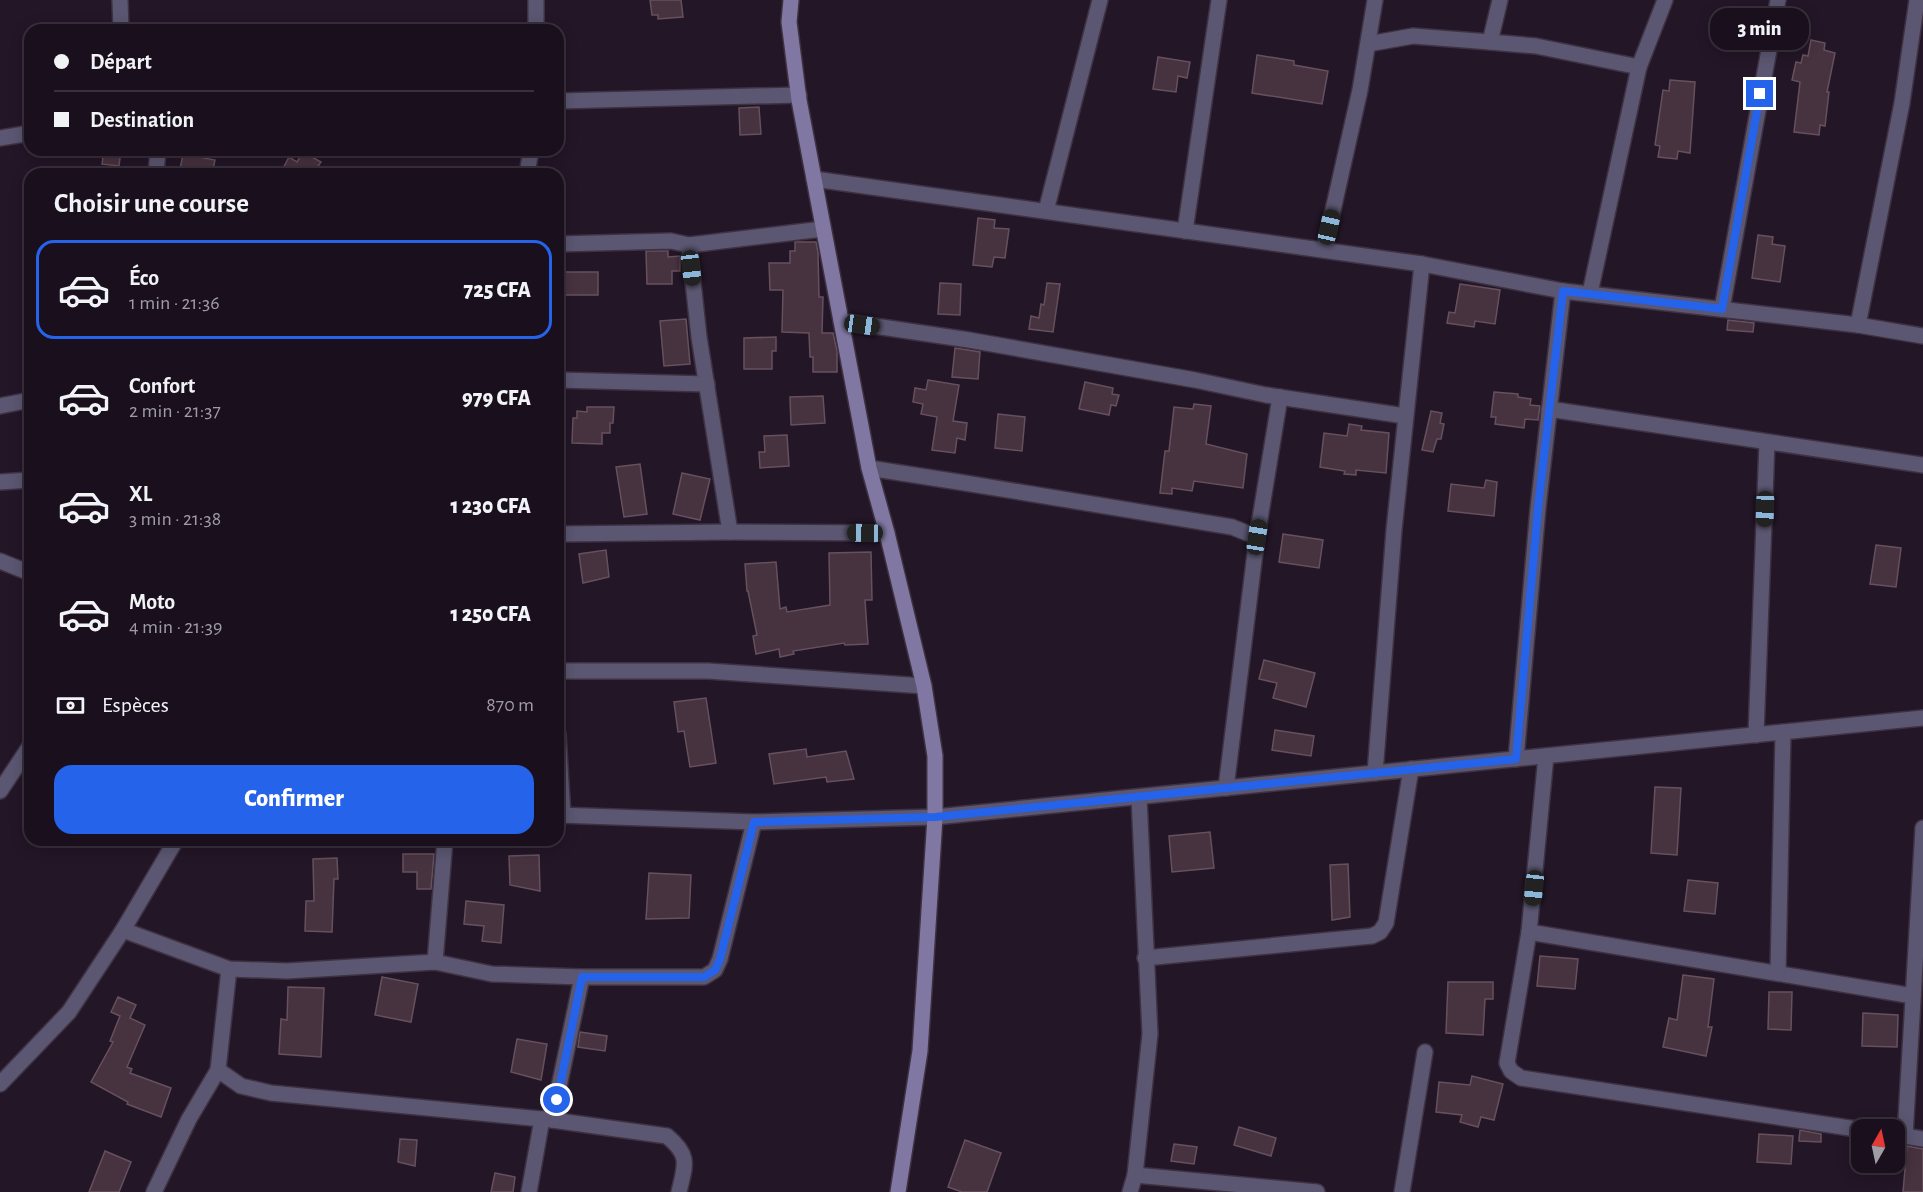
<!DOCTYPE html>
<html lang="fr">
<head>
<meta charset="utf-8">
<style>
	:root { --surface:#1a101d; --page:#231926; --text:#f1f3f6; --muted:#9f9da4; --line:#38303b; --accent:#2563eb }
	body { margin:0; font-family:"Alegreya Sans",sans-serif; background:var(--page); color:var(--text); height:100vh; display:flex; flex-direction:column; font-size:22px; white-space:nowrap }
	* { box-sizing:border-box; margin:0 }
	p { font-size:20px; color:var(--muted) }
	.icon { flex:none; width:33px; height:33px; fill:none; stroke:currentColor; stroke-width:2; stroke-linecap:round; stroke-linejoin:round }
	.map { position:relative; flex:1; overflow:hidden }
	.side { position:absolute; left:24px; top:168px; width:540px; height:678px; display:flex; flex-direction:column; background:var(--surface); border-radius:18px; box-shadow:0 3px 15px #0003,0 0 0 2px var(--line) }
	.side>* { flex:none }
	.top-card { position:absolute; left:24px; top:24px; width:540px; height:132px; border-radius:18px; box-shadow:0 3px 15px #0003,0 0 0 2px var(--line); display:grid; align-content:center; height:132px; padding:0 30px; background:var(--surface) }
	.needle { width:39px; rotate:9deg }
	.tools { position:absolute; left:1851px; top:1119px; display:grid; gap:12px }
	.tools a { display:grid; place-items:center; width:54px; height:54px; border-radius:12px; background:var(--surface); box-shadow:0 3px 15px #0003,0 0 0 2px var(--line); font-size:30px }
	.end { position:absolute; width:27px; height:27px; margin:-14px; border:8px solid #2563eb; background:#fff; box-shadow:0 0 0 3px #fff }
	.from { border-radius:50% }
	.bubble { position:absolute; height:42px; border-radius:18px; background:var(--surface); box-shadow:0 3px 15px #0003,0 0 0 2px var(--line); font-size:20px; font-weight:800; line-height:42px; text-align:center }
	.car { position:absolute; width:18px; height:36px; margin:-18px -9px; border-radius:8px; box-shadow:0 0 4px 2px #0007; background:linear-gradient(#222 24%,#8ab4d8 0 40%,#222 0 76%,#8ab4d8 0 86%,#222 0) }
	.top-card b { display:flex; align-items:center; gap:21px; height:57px; font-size:22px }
	.top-card b+b { border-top:2px solid var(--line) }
	.top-card i { width:15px; height:15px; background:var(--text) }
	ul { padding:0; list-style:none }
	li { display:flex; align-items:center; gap:18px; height:99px; margin:0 12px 9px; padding:0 18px; border:3px solid transparent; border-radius:18px }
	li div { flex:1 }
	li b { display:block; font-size:22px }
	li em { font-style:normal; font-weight:800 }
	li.on { border-color:var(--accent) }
	li>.icon { width:54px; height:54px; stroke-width:1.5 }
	h2 { padding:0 30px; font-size:27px; line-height:72px }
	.pay { display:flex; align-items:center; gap:15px; height:66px; padding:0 30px; font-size:22px }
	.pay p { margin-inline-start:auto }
	.button { display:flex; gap:12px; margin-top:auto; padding:12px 30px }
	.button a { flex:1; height:69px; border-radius:18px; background:var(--accent); color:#fff; font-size:24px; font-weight:800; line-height:69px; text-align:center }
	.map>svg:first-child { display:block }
	.building { fill:#47323f; stroke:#67505e; stroke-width:1.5 }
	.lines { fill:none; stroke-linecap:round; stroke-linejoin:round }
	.street-casing { stroke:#3e3242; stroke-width:18 }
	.secondary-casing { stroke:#3e3242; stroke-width:18 }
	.street { stroke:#5b5671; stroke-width:15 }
	.secondary { stroke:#8078a2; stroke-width:15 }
	.route { stroke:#2563eb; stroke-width:8 }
</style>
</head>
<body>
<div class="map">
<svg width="1923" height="1192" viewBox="0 0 1923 1192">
	<rect width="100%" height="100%" fill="#231627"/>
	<g class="building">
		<path d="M650 0H681L683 17 658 19V15H652Z"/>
		<path d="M1811 40 1825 43 1824 50 1835 53 1827 92H1829L1825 126 1820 125 1819 135 1794 132 1800 82 1792 80 1796 62 1801 63 1803 55 1808 56Z"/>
		<path d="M1257 55 1294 61V65L1328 71 1322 104 1252 93Z"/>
		<path d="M1158 57 1190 62 1187 78 1178 76 1176 92 1153 89Z"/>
		<path d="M1670 80 1695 82 1690 153 1678 151 1677 159 1658 157 1660 146 1655 145 1663 90 1669 91Z"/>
		<path d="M759 107 761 134 740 135 739 108Z"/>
		<path d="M104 150H121L119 166 102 164Z"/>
		<path d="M303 152 321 162 318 166 333 174H280L289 157 297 162Z"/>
		<path d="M183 154 215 160 212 174H179Z"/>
		<path d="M978 218 995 220 994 228 1009 229 1005 258 994 257 992 267 973 265Z"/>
		<path d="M1758 235 1773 237 1772 244 1785 246 1780 282 1752 278Z"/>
		<path d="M795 242H816L818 252 819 297H823L822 333H833L837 351V372H813V357H810L809 333 782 332 783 290H770L769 263H790V251H795Z"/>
		<path d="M646 251H668V257L680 256V271H672V284H647Z"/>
		<rect x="562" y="272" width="36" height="23"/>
		<path d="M940 283 961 284 960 315 938 314Z"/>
		<path d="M1047 283 1060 284 1053 332 1029 329 1031 316 1039 318 1041 304 1044 305Z"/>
		<path d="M1460 284 1500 290 1495 324 1475 321 1474 327 1447 323 1449 312 1455 313Z"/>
		<path d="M686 319 690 364 664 366 660 321Z"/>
		<path d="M1728 320 1754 323 1753 332 1727 330Z"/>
		<path d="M776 337V351H772V369H744V338Z"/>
		<path d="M955 348 980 352 978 379 952 377Z"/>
		<path d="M928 380 959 385 953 421 967 423 965 440 957 438 955 453 932 450 937 417 921 414 923 404 913 402 915 388 926 390Z"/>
		<path d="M1085 382 1113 388 1112 394 1119 395 1116 406 1111 405 1109 415 1079 409Z"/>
		<path d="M1494 392 1518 394V397L1531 399 1530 405 1540 406 1538 420 1525 419 1524 428 1495 424 1496 417H1491Z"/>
		<path d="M823 396 825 423 791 425 790 397Z"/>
		<path d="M1194 404 1211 406 1206 444 1247 454 1243 488 1194 481 1192 491 1172 488V494L1160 493 1165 451H1169L1174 407 1193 409Z"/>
		<path d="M587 407H614L613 423H610V433H602V444L572 443 573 418H577V411L587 412Z"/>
		<path d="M1431 411 1442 413 1440 423 1444 424 1441 439H1437L1433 452 1422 450Z"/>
		<path d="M998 414 1025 417 1022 451 995 448Z"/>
		<path d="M1349 424 1362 426 1361 430 1389 433 1386 473 1356 470V475L1344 474 1345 471 1320 467 1324 433 1347 436Z"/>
		<path d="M787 435 789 466 760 468 759 452H765L764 436Z"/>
		<path d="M640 464 647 514 624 517 616 467Z"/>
		<path d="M682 473 710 479 700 520 673 514Z"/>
		<path d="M1486 480 1497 482 1494 516 1448 511 1451 484 1484 488Z"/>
		<path d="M1283 534 1323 540 1319 568 1279 562Z"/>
		<path d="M1876 545 1901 548 1896 587 1870 584Z"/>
		<path d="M606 550 609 577 583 583 579 554Z"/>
		<path d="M871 552 872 600H865L868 644 845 645 844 643 793 651 794 654 780 657 779 649 756 654 753 636 757 635 748 591H747L745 564 776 562 780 609 786 607 787 612 830 605 829 553Z"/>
		<path d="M1264 660 1315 673 1306 707 1273 698 1277 683 1259 679Z"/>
		<path d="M706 698 716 763 690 767 684 731 678 732 674 702Z"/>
		<path d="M1275 730 1314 736 1311 756 1272 750Z"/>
		<path d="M806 749 807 757 846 751 854 779 827 782 826 777 774 784 769 754Z"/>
		<path d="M1655 787 1681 788 1677 855 1651 853Z"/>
		<path d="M1210 832 1214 868 1172 872 1169 836Z"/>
		<path d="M403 854H434L431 889H417V872H403Z"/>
		<path d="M539 855 540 891 510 885 509 856Z"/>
		<path d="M337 858 338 879H334L332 932 305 931 306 901H314L313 859Z"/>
		<path d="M1348 864 1350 917 1332 920 1330 865Z"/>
		<path d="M649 873 691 875 689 918 646 919Z"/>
		<path d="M1688 880 1718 883 1715 914 1684 911Z"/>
		<path d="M466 901 504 905 501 943 482 941 484 926 464 924Z"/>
		<path d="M1540 956 1578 959 1575 989 1537 986Z"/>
		<path d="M1683 975 1714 979 1708 1027H1712L1706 1056 1663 1047 1669 1018 1677 1020Z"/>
		<path d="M382 977 418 984 411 1022 375 1015Z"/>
		<path d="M1448 982H1493V999H1485L1483 1035 1446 1033Z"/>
		<path d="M288 987 324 988 321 1057 279 1054 281 1019 287 1020Z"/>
		<path d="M1769 992H1792L1791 1030 1768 1029Z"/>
		<path d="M118 997 136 1005 130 1018 145 1025 127 1067 132 1069 130 1073 171 1088 161 1117 127 1104 128 1102 91 1082 113 1042 110 1041 120 1016 111 1012Z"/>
		<path d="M1863 1013 1898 1015 1897 1047 1862 1046Z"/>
		<path d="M580 1032 607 1036 605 1051 578 1047Z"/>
		<path d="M517 1039 547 1044 541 1080 511 1072Z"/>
		<path d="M1472 1076 1503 1084 1494 1120 1481 1117 1478 1127 1460 1122 1462 1115 1436 1112 1439 1082 1470 1085Z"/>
		<path d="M1239 1127 1276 1138 1271 1156 1234 1145Z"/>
		<path d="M1800 1130 1821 1134V1142L1799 1141Z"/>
		<path d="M1759 1134 1793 1136 1791 1164 1757 1162Z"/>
		<path d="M400 1139 417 1140 415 1166 398 1162Z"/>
		<path d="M965 1140 1001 1153 987 1192H962L948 1187Z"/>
		<path d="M1174 1144 1197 1147 1194 1164 1171 1161Z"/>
		<path d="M1907 1146 1923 1149V1192H1903Z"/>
		<path d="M105 1151 131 1162 119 1192H89Z"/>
		<path d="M495 1173 515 1177 513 1192H491Z"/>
	</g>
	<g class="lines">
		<g class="street-casing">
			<g id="street">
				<path d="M120 0 121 30"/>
				<path d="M536 30V0"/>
				<path d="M1490 42 1500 0"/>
				<path d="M1368 44 1413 36 1490 42 1536 46 1639 67"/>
				<path d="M558 101 799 95"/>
				<path d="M0 138 30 133"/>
				<path d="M156 174 158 150"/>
				<path d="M527 174 531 150"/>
				<path d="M814 179 1422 264 1563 291 1858 325 1923 336"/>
				<path d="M1046 211 1100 0"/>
				<path d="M1185 231 1219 0"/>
				<path d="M558 244 671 241 689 245 823 229"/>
				<path d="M689 245 699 337 730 532"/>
				<path d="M1324 250 1360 90 1375 0"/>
				<path d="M1590 293 1639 67 1665 0"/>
				<path d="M1722 309 1778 0"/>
				<path d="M841 321 969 340 1195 380 1266 395 1405 416"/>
				<path d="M1858 325 1902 103 1917 0"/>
				<path d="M558 380 707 384"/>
				<path d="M0 406 30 400"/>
				<path d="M1549 409 1923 465"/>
				<path d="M869 468 965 483 1232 527 1257 537"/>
				<path d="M0 482 30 480"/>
				<path d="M558 534 730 532 887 533"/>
				<path d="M0 561 30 573"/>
				<path d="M558 671H708L924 686"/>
				<path d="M558 734 563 816"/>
				<path d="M1756 735 1767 442"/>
				<path d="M1546 756 1529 932 1507 1063 1511 1071 1521 1078 1863 1130"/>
				<path d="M1516 759 1538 508 1563 291"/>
				<path d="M1375 773 1394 530 1422 264"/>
				<path d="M1226 788 1257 537 1280 397"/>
				<path d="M0 791 30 746"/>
				<path d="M558 815 754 822 935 817 1923 718"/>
				<path d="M123 930 229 969 287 971 435 962 492 974 582 977H704L715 970 720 959 754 822"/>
				<path d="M1529 932 1913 996"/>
				<path d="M1145 958 1372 936 1380 932 1386 923 1411 769"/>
				<path d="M435 962 445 840"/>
				<path d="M1778 973 1783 732"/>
				<path d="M218 1070 241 1086 271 1093 552 1120 667 1136C691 1156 685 1165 679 1192"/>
				<path d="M0 1084 69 1012 123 930 176 840"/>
				<path d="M552 1120 582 977"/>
				<path d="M1894 1134 1923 1139"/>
				<path d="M1905 1136 1923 828"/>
				<path d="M1135 1175 1317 1192"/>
				<path d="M154 1192 189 1119 218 1070 229 969"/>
				<path d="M529 1192 542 1119"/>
				<path d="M1130 1192 1135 1175 1150 1034 1139 797"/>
				<path d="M1402 1192 1425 1052"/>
			</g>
		</g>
		<g class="secondary-casing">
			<path id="secondary" d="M791 0 789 22 799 100 869 468 887 533 924 686 935 756V817L920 1051 898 1192"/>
		</g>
		<use href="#street" class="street"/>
		<use href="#secondary" class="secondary"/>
	</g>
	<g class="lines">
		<path class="route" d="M557 1100 582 977H704L715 970 720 959 754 822 935 817 1516 759 1538 508 1563 291 1722 309 1760 94"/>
	</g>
</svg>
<div class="tools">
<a><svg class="needle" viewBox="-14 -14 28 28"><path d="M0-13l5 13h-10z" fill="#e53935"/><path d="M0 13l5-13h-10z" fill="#9f9da4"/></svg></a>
</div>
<i class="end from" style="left:557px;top:1100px"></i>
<i class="end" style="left:1760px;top:94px"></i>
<div class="bubble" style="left:1710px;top:8px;width:99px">3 min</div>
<i class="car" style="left:1329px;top:227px;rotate:13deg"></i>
<i class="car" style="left:691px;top:268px;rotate:173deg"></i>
<i class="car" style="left:862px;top:325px;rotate:98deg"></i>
<i class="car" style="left:1765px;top:509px;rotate:182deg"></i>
<i class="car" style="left:865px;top:533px;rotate:271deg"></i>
<i class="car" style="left:1257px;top:537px;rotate:9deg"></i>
<i class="car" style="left:1534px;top:888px;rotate:186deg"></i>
<div class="top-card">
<b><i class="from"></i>Départ</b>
<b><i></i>Destination</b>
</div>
<section class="side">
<h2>Choisir une course</h2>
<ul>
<li class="on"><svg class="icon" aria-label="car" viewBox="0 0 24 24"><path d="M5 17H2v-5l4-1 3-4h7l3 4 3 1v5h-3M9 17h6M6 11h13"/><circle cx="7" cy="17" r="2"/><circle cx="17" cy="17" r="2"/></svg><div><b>Éco</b><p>1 min · 21:36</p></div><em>725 CFA</em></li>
<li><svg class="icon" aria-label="car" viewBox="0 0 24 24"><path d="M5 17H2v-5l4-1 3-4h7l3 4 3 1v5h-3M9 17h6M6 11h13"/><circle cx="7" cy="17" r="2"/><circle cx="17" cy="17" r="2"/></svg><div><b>Confort</b><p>2 min · 21:37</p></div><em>979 CFA</em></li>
<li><svg class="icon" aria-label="car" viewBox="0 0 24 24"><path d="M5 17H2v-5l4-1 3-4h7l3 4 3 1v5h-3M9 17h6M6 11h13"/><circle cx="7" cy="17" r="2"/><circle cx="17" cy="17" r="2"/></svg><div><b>XL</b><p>3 min · 21:38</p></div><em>1 230 CFA</em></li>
<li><svg class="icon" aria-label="car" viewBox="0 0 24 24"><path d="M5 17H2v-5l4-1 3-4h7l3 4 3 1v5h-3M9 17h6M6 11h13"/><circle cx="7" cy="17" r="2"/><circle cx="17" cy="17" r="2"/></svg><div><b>Moto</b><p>4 min · 21:39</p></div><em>1 250 CFA</em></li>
</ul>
<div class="pay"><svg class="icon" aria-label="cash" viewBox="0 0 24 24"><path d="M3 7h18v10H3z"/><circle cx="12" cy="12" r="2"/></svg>Espèces<p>870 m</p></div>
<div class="button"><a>Confirmer</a></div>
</section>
</div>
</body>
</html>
